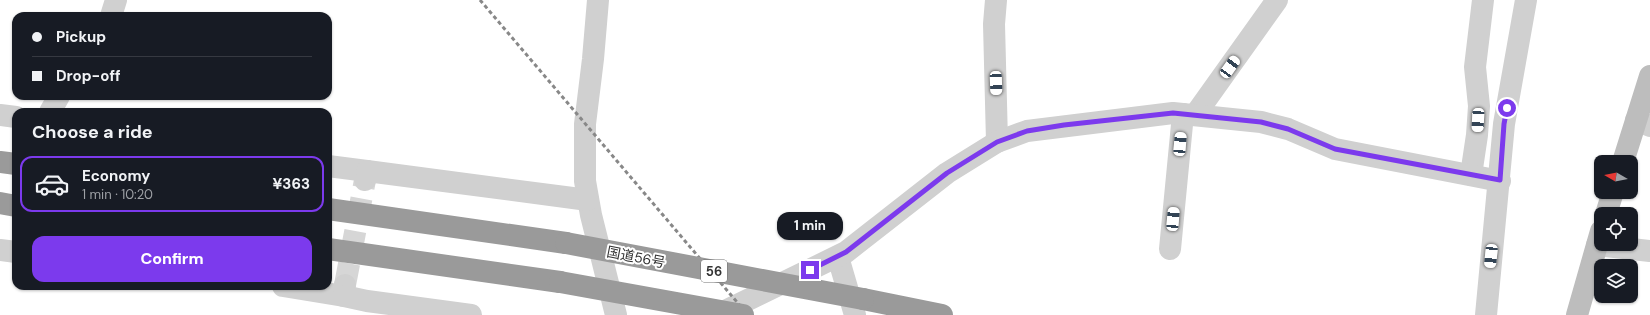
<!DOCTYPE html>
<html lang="en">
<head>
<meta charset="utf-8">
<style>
	:root { --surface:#171b24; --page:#242831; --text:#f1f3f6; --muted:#9ea1a6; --line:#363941; --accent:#7c3aed }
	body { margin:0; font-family:"DM Sans","Noto Sans JP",sans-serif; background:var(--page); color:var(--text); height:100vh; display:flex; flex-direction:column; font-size:15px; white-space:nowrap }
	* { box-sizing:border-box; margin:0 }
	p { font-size:13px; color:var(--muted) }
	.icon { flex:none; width:22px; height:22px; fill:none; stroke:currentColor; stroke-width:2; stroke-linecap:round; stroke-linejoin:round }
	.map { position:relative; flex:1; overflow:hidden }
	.sheet { position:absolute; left:12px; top:108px; width:320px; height:182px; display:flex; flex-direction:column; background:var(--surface); border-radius:12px; box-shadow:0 1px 3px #0004 }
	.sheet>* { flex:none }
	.hud { position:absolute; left:12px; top:12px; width:320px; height:88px; border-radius:12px; box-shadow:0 1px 3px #0004; display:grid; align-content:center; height:88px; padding:0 20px; background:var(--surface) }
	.needle { width:26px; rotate:279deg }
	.fabs { position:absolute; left:1594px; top:155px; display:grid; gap:8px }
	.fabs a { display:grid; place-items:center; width:44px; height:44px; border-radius:8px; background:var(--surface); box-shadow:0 1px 3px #0004; font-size:20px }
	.end { position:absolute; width:18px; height:18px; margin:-9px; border:5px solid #7c3aed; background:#fff; box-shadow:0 0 0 2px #fff }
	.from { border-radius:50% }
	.bubble { position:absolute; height:28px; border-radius:12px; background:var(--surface); box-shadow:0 1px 3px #0004; font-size:13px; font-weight:800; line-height:28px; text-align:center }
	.car { position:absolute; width:12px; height:24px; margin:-12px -6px; border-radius:5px; box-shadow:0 0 3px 1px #0007; background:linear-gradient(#fff 24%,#345 0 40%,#fff 0 76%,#345 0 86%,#fff 0) }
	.hud b { display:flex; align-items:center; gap:14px; height:38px; font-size:15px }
	.hud b+b { border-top:1px solid var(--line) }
	.hud i { width:10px; height:10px; background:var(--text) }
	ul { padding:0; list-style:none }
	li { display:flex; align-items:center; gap:12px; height:56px; margin:0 8px 6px; padding:0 12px; border:2px solid var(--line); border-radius:12px }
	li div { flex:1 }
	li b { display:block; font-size:15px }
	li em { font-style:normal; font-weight:800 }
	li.selected { border-color:var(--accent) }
	li>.icon { width:36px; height:36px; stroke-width:1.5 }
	h2 { padding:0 20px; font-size:18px; line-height:48px }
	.button { display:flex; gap:8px; margin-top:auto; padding:8px 20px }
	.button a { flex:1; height:46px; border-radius:12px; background:var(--accent); color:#fff; font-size:16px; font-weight:800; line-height:46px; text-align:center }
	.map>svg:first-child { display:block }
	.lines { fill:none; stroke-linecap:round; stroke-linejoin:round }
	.street-tunnel { stroke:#d6d6d6; stroke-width:22; stroke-dasharray:22 11; stroke-linecap:butt }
	.street { stroke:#d0d0d0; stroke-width:22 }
	.secondary { stroke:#bdbdbd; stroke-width:22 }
	.highway { stroke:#9a9a9a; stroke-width:22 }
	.rail { stroke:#888; stroke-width:3; stroke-dasharray:4 3; stroke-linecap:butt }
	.highway-bridge { stroke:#9a9a9a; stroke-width:22 }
	.route { stroke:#7c3aed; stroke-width:5 }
	.labels { text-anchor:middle; stroke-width:4; stroke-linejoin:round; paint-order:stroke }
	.shield { fill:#fff; stroke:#707070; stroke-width:1 }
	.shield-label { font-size:13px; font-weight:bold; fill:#333 }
	.street-label { font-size:14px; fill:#333; stroke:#fff }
</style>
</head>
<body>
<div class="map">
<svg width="1650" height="315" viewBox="0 0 1650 315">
	<rect width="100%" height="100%" fill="#fff"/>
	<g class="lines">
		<path class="street-tunnel" d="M345 285 365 180"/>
		<g class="street">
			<path d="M598 0 593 59 585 124V181L591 215 616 315"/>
			<path d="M996 0 994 24 997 142"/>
			<path d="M111 16 116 0"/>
			<path d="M50 112 59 96"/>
			<path d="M0 115 16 117"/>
			<path d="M1195 115 1277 0"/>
			<path d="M1636 120 1650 126"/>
			<path d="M328 166 367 171 365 180"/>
			<path d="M367 171 588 200"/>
			<path d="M1471 175 1477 135 1479 106 1475 67 1483 0"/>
			<path d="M1597 245 1650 251"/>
			<path d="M1170 249 1183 114"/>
			<path d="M0 250 16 252"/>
			<path d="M838 257 855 315"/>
			<path d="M283 286 344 296 345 285"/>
			<path d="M344 296 367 301 471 315"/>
			<path d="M717 315 846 252 947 173 997 142 1027 131 1173 113 1261 122 1288 129 1335 149 1500 181"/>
			<path d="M1486 315 1504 124 1526 0"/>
		</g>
		<g class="secondary">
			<path d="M1623 162 1650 76"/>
			<path d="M1606 214 1613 192"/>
			<path d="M1577 315 1601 231"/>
		</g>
		<g class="highway">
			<path d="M0 162 16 164"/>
			<path d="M0 203 16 206"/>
			<path d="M328 209 566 243"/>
			<path d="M328 249 560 282"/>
			<path d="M863 299 942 315"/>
		</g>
		<path class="rail" d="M480 0 748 315"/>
		<g class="highway-bridge">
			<path d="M566 243 863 299"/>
			<path d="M560 282 743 315"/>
		</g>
	</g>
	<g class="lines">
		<path class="route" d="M810 270 846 252 947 173 997 142 1027 131 1064 125 1173 113 1261 122 1288 129 1335 149 1500 180 1504 124 1507 108"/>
	</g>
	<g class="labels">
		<rect class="shield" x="701" y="260" width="26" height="22" rx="3"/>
		<g class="shield-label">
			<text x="714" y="276">56</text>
		</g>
		<g class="street-label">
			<text transform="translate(636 257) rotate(11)" y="5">国道56号</text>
		</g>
	</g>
</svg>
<div class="fabs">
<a><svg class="needle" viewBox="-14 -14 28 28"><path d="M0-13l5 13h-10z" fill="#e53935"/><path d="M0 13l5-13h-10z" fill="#9ea1a6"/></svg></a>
<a><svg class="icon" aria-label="locate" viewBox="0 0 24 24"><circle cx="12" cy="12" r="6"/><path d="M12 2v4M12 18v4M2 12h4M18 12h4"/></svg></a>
<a><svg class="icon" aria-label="layers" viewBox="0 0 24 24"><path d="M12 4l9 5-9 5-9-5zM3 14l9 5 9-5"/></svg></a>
</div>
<i class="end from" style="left:1507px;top:108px"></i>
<i class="end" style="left:810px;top:270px"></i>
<div class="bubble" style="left:777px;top:212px;width:66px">1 min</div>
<i class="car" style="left:1230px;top:67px;rotate:36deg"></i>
<i class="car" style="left:996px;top:83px;rotate:178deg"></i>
<i class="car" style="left:1478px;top:120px;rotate:183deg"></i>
<i class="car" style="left:1180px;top:144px;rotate:5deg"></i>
<i class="car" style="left:1173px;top:219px;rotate:5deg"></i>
<i class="car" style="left:1491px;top:256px;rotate:186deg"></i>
<div class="hud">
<b><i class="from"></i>Pickup</b>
<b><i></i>Drop-off</b>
</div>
<section class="sheet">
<h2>Choose a ride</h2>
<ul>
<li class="selected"><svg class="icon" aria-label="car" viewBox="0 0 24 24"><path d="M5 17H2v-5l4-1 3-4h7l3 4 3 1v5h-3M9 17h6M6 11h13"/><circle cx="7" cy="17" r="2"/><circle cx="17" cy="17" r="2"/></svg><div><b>Economy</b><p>1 min · 10:20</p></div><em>¥363</em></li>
</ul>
<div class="button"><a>Confirm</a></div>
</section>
</div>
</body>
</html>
